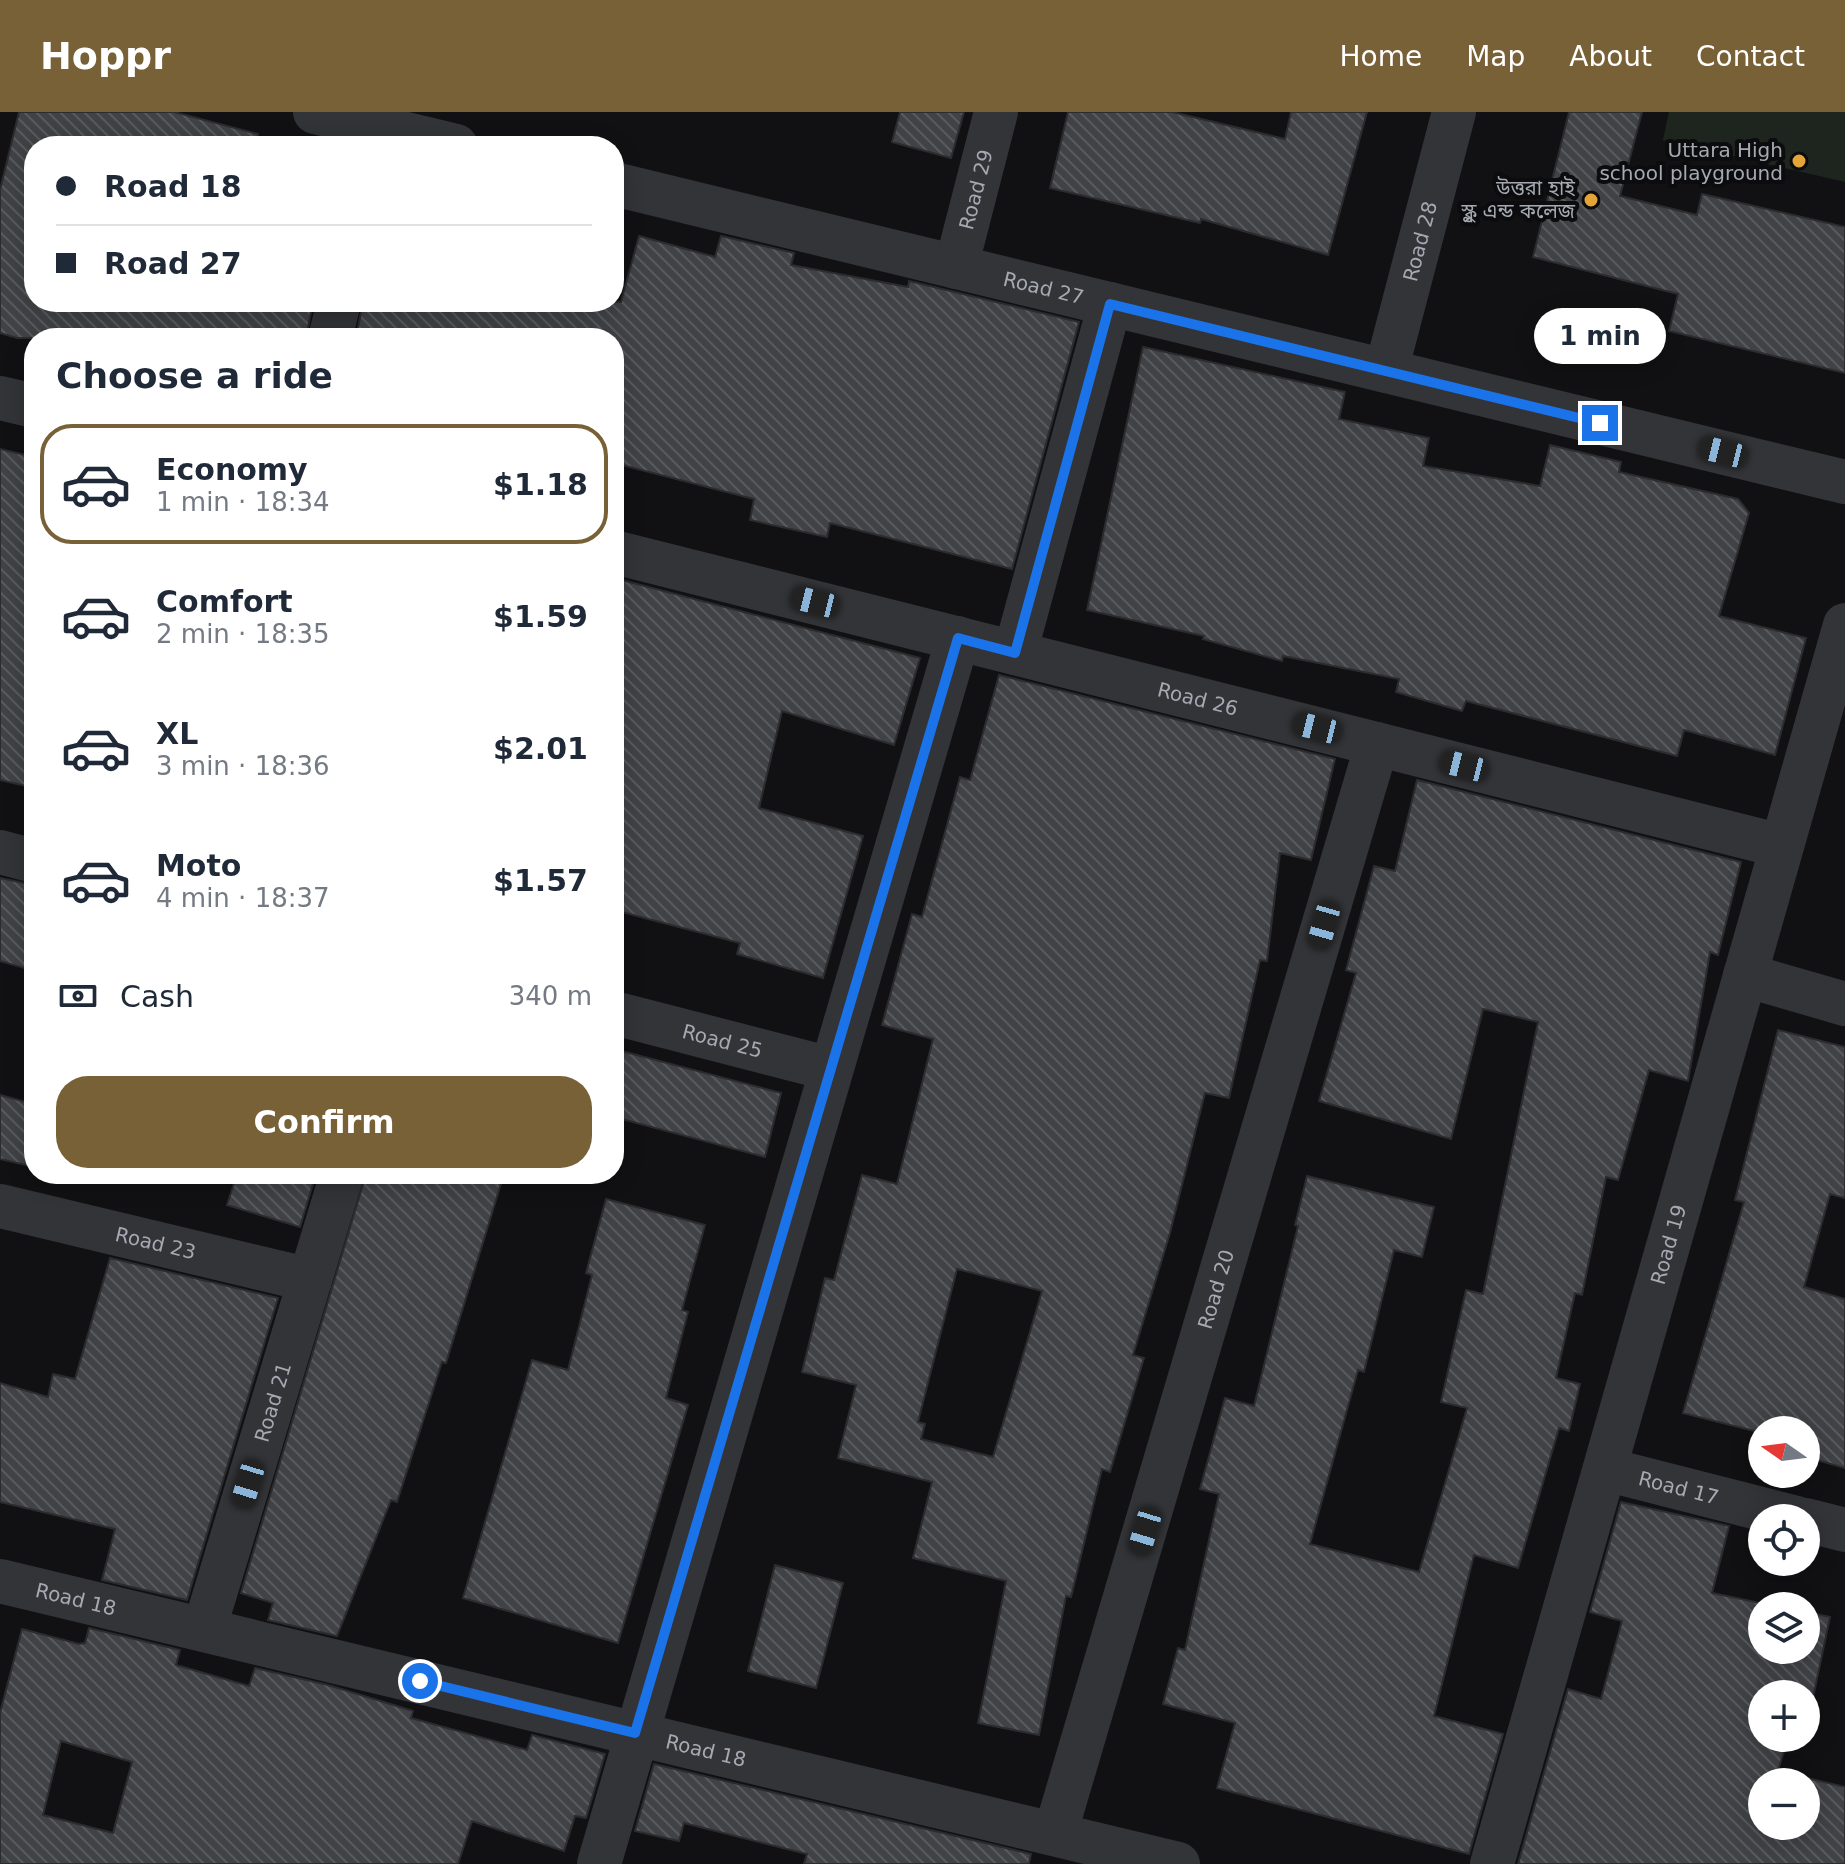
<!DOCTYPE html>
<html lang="en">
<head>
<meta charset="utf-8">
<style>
	:root { --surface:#fff; --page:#f2f2f3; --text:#1f2937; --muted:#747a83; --line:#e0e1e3; --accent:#786037 }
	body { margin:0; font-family:"DejaVu Sans","Noto Sans Bengali",sans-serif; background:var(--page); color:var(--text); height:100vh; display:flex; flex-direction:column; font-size:30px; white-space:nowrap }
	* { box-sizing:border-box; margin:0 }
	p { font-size:26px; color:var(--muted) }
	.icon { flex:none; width:44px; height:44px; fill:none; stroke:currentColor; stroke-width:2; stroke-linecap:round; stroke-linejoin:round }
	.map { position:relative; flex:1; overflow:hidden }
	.details { position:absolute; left:24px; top:216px; width:600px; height:856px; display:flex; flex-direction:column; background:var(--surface); border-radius:32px; box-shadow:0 4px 20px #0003 }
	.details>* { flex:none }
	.hud { position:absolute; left:24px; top:24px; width:600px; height:176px; border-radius:32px; box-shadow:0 4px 20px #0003; display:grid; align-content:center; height:176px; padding:0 32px; background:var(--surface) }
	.needle { width:52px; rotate:284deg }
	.buttons { position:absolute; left:1748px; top:1304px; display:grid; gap:16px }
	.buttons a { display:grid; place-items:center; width:72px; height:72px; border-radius:50%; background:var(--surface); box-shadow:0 4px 20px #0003; font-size:40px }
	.end { position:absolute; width:36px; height:36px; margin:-18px; border:10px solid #1a73e8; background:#fff; box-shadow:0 0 0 4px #fff }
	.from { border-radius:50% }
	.bubble { position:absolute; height:56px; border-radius:28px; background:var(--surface); box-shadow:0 4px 20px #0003; font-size:26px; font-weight:600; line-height:56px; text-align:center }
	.car { position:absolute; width:24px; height:48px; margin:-24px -12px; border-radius:10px; box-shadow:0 0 6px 2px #0007; background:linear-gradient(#222 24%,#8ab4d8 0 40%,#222 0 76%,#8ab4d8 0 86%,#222 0) }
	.hud b { display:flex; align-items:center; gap:28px; height:76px; font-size:30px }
	.hud b+b { border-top:2px solid var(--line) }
	.hud i { width:20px; height:20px; background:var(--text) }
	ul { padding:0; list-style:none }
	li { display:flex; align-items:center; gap:24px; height:120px; margin:0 16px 12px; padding:0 16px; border:4px solid transparent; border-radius:32px }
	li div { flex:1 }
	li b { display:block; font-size:30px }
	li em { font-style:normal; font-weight:600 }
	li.current { border-color:var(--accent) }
	li>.icon { width:72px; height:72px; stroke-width:1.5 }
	h2 { padding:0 32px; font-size:36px; line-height:96px }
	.pay { display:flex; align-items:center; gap:20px; height:88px; padding:0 32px; font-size:30px }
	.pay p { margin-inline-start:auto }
	.primary-button { display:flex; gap:16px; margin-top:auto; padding:16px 32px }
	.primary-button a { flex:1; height:92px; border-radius:32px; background:var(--accent); color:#fff; font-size:32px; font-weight:600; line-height:92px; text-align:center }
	header { display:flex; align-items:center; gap:48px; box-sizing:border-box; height:112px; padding:0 40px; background:var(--accent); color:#fff }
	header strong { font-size:38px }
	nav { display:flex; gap:44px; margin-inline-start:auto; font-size:28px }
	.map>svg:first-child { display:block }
	.pitch { fill:#1e251f }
	.building { fill:url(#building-back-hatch); stroke:#2c2c2f; stroke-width:2; fill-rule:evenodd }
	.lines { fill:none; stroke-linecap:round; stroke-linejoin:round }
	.minor { stroke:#333437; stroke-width:44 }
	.route { stroke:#1a73e8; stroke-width:10 }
	.poi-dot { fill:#e4a438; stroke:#0c0c0e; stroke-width:3 }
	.labels { text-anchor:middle; stroke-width:8; stroke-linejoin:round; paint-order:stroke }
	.poi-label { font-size:20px; fill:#a4a9b2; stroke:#0c0c0e; text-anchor:end }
	.street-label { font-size:20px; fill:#a4a9b2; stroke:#0c0c0e }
</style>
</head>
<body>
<header>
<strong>Hoppr</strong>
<nav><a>Home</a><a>Map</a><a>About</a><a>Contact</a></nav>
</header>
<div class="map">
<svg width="1845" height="1752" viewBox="0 0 1845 1752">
	<defs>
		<pattern id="building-back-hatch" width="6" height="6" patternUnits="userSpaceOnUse" patternTransform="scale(2)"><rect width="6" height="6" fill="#404246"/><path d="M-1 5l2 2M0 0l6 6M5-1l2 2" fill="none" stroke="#595a5e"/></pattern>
	</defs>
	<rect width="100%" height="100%" fill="#111113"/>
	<path class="pitch" d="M1669 0H1845V70L1663 28Z"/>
	<g class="building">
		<path d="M19 0H174L258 22 256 34H34V190H313L306 226H17L0 221V78Z"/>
		<path d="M900 0H964L951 46 892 30Z"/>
		<path d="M1068 0H1172L1285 27 1291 0H1367L1328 143 1201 107 1200 111 1050 76Z"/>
		<path d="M1569 0H1642L1620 84 1697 103 1702 82 1845 115V261L1669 219 1678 182 1533 145Z"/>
		<path d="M639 124 715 145 721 124 794 141 791 153 908 175 909 169 1079 210 1012 457 830 411 827 425 750 408 754 387 614 351V226H356L363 190H621Z"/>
		<path d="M1143 235 1345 280 1339 307 1429 326 1423 354 1540 374 1550 333 1621 350 1619 360 1738 387 1749 401 1719 504 1806 526 1775 643 1684 618 1677 644 1466 589 1462 599 1396 580 1399 567 1283 544 1282 549 1203 527 1204 524 1087 498Z"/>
		<path d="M0 337 34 345V676L0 668Z"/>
		<path d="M614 466 920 546 894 633 782 599 759 696 863 724 823 866 737 842 740 831 614 798Z"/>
		<path d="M999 563 1335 647 1311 748 1280 741 1267 849 1260 848 1229 986 1205 981 1170 1121 1133 1243 1144 1246 1110 1360 1102 1357 1071 1485 1066 1484 1039 1623 978 1611 1006 1469 913 1446 932 1370 838 1346 856 1273 802 1260 825 1166 834 1168 862 1063 897 1072 933 927 882 913 912 802 922 805 960 665 970 668ZM957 1157 1042 1179 993 1345 921 1327 925 1312 918 1310Z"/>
		<path d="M1417 668 1741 750 1718 843 1710 840 1688 969 1649 958 1618 1068 1606 1065 1582 1183 1575 1181 1556 1266 1580 1272 1569 1319 1559 1316 1518 1456 1474 1443 1434 1604 1503 1622 1469 1742 1217 1676 1235 1611 1163 1592 1178 1536 1185 1538 1219 1382 1200 1377 1225 1286 1254 1294 1298 1114 1295 1113 1307 1064 1434 1095 1422 1145 1394 1138 1364 1260 1358 1258 1310 1432 1419 1460 1467 1296 1441 1290 1466 1178 1483 1182 1538 910 1483 897 1451 1027 1319 989 1356 861 1346 858 1374 754 1395 759Z"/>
		<path d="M0 766 34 773V859L0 849Z"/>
		<path d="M1778 918 1845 935V1086L1830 1082 1804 1175 1845 1187V1356L1806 1345V1318H1762V1321L1683 1301 1744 1090 1735 1088Z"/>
		<path d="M614 937 781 981 765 1045 614 1005Z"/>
		<path d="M0 983 34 992V1055L0 1047Z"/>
		<path d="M237 1062H316L300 1115 227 1093Z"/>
		<path d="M366 1062H504L446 1251 442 1250 397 1390 391 1388 337 1524 268 1508 273 1491 241 1481Z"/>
		<path d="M606 1087 705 1113 682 1198 688 1200 666 1286 688 1293 618 1531 463 1486 532 1248 568 1258 592 1163 586 1161Z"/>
		<path d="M110 1146 278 1186 187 1488 102 1468 115 1417 0 1390V1271L48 1285 53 1262 75 1267Z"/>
		<path d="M1621 1390 1729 1414 1712 1481 1775 1494H1762V1538H1806V1500L1830 1505 1813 1586 1806 1582H1762V1626H1788L1778 1659 1845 1675V1752H1518L1568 1577 1601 1587 1622 1509 1590 1500ZM1762 1670H1806V1714H1762Z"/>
		<path d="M775 1453 843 1471 816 1576 748 1559Z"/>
		<path d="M89 1516 180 1538 176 1553 249 1574 255 1556 328 1573 413 1599 411 1606 527 1638 532 1623 605 1642 586 1706 575 1704 564 1739 472 1709 458 1752H0V1601L22 1517 79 1532 85 1531ZM61 1629 132 1650 113 1721 43 1703Z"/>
		<path d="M654 1652 1031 1742 1029 1752H804L807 1742 684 1711 679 1729 635 1719Z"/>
	</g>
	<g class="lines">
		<g class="minor">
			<path d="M315 0 456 34"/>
			<path id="s1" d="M614 72 1845 370"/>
			<path id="s2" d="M956 155 996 0"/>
			<path d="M330 226 339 190"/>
			<path id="s3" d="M1386 259 1454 0"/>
			<path d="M0 286 34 294"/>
			<path id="s4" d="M614 440 1781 734"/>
			<path d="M1015 541 1110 192"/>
			<path d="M0 740 34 749"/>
			<path d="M1745 863 1845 892"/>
			<path id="s5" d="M614 901 831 957"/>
			<path id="s6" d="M0 1094 310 1168"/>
			<path id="s7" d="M1605 1357 1797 1406"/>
			<path d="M1806 1408 1845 1418"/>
			<path id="s8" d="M0 1469 1178 1752"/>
			<path id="s9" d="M204 1518 342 1062"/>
			<path id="s10" d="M1055 1722 1377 632"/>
			<path d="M599 1752 958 526"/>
			<path id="s11" d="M1492 1752 1845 513"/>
		</g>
	</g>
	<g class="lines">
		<path class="route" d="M420 1569 635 1621 958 526 1015 541 1110 192 1600 311"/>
	</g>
	<g class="poi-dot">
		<circle cx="1799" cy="49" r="8"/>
		<circle cx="1591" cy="88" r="8"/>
	</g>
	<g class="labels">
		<g class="poi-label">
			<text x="1783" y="45">Uttara High<tspan x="1783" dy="23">school playground</tspan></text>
			<text x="1575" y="83">উত্তরা হাই<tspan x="1575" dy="23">স্কুল এন্ড কলেজ</tspan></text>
		</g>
		<g class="street-label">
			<text dy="7" stroke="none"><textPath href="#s2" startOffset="80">Road 29</textPath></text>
			<text dy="7" stroke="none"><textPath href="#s3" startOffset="134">Road 28</textPath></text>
			<text dy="7" stroke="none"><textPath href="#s1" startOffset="442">Road 27</textPath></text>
			<text dy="7" stroke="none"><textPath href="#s4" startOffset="602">Road 26</textPath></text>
			<text dy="7" stroke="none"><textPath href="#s5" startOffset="112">Road 25</textPath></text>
			<text dy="7" stroke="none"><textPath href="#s6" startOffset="160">Road 23</textPath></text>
			<text dy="7" stroke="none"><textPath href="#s11" startOffset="644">Road 19</textPath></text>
			<text dy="7" stroke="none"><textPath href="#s10" startOffset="568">Road 20</textPath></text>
			<text dy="7" stroke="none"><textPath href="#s9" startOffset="238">Road 21</textPath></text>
			<text dy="7" stroke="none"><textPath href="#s7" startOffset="76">Road 17</textPath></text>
			<text dy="7" stroke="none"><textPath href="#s8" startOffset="78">Road 18</textPath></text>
			<text dy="7" stroke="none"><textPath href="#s8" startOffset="726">Road 18</textPath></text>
		</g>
	</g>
</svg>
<div class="buttons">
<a><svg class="needle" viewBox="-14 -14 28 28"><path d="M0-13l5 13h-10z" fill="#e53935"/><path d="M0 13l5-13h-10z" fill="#747a83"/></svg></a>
<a><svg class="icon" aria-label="locate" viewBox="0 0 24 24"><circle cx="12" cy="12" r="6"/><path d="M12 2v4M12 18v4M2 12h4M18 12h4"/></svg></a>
<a><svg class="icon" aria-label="layers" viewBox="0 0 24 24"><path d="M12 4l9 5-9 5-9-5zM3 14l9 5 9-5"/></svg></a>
<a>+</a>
<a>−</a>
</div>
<i class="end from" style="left:420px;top:1569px"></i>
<i class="end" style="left:1600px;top:311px"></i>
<div class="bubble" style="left:1534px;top:196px;width:132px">1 min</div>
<i class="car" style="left:1723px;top:340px;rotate:284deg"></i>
<i class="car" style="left:815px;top:490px;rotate:284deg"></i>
<i class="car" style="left:1317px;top:616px;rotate:284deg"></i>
<i class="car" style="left:1464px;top:654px;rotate:284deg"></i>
<i class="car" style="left:1324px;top:813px;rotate:196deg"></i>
<i class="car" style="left:248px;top:1372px;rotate:197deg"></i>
<i class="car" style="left:1145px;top:1419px;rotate:197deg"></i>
<div class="hud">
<b><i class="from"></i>Road 18</b>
<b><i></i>Road 27</b>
</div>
<section class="details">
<h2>Choose a ride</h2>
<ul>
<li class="current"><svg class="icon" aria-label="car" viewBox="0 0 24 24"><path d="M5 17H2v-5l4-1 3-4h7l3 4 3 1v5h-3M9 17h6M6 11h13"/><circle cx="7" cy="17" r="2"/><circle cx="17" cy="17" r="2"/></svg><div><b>Economy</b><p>1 min · 18:34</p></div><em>$1.18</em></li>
<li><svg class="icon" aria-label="car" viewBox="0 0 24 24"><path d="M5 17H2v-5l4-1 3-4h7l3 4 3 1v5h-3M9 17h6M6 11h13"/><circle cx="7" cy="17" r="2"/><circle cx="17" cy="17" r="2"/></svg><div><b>Comfort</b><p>2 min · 18:35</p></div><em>$1.59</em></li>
<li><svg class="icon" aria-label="car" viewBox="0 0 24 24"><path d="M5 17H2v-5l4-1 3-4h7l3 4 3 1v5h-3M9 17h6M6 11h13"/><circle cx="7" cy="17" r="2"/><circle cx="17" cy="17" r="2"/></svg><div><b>XL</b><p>3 min · 18:36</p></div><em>$2.01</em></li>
<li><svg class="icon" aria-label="car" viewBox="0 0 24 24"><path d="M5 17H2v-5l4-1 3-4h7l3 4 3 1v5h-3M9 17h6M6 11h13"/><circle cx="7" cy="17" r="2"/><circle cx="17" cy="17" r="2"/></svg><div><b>Moto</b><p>4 min · 18:37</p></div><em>$1.57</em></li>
</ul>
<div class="pay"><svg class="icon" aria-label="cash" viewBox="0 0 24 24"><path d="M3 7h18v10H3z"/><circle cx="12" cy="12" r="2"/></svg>Cash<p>340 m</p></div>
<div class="primary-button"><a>Confirm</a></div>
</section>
</div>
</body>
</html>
